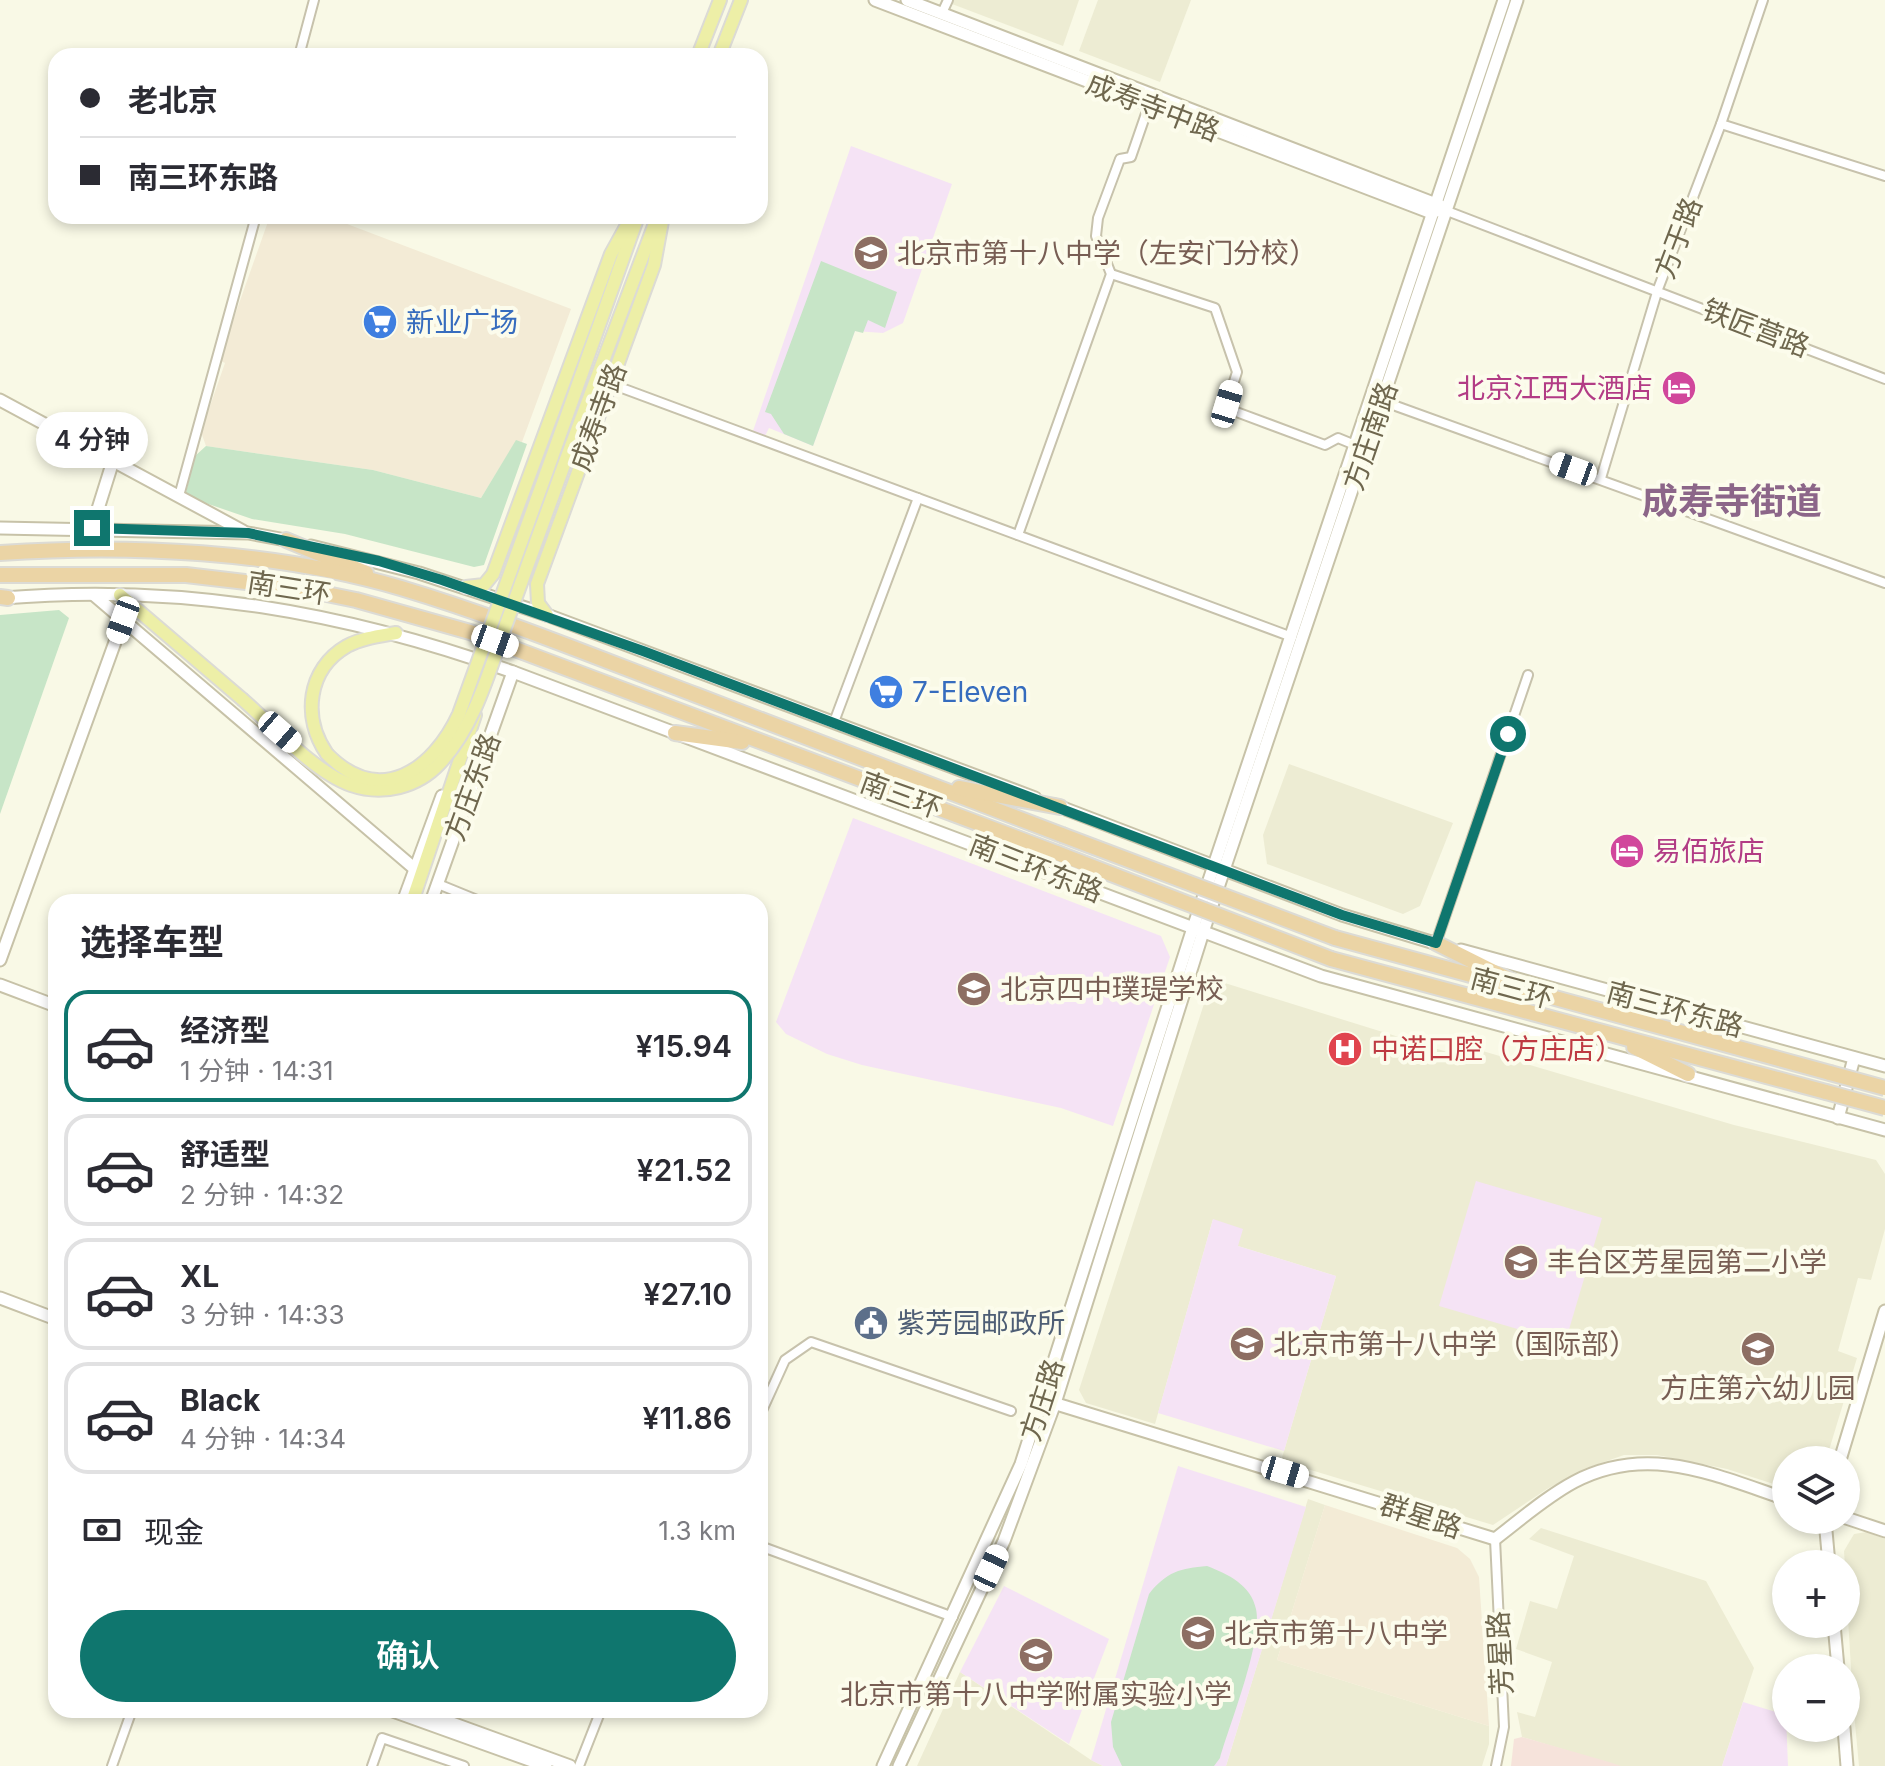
<!DOCTYPE html>
<html lang="zh">
<head>
<meta charset="utf-8">
<style>
	:root { --surface:#fff; --page:#f7f7f7; --text:#2b2b33; --muted:#7c7c81; --line:#e1e1e2; --accent:#0f766e }
	body { margin:0; font-family:Inter,"Noto Sans SC",sans-serif; background:var(--page); color:var(--text); height:100vh; display:flex; flex-direction:column; font-size:30px; white-space:nowrap }
	* { box-sizing:border-box; margin:0 }
	p { font-size:26px; color:var(--muted) }
	.icon { flex:none; width:44px; height:44px; fill:none; stroke:currentColor; stroke-width:2; stroke-linecap:round; stroke-linejoin:round }
	.map { position:relative; flex:1; overflow:hidden }
	.details { position:absolute; left:48px; top:894px; width:720px; height:824px; display:flex; flex-direction:column; background:var(--surface); border-radius:24px; box-shadow:0 4px 12px #0003 }
	.details>* { flex:none }
	.top-card { position:absolute; left:48px; top:48px; width:720px; height:176px; border-radius:24px; box-shadow:0 4px 12px #0003; display:grid; align-content:center; height:176px; padding:0 32px; background:var(--surface) }
	.tools { position:absolute; left:1772px; top:1446px; display:grid; gap:16px }
	.tools a { display:grid; place-items:center; width:88px; height:88px; border-radius:50%; background:var(--surface); box-shadow:0 4px 12px #0003; font-size:40px }
	.end { position:absolute; width:36px; height:36px; margin:-18px; border:10px solid #0f766e; background:#fff; box-shadow:0 0 0 4px #fff }
	.from { border-radius:50% }
	.bubble { position:absolute; height:56px; border-radius:28px; background:var(--surface); box-shadow:0 4px 12px #0003; font-size:26px; font-weight:600; line-height:56px; text-align:center }
	.car { position:absolute; width:24px; height:48px; margin:-24px -12px; border-radius:10px; box-shadow:0 0 6px 2px #0007; background:linear-gradient(#fff 24%,#345 0 40%,#fff 0 76%,#345 0 86%,#fff 0) }
	.top-card b { display:flex; align-items:center; gap:28px; height:76px; font-size:30px }
	.top-card b+b { border-top:2px solid var(--line) }
	.top-card i { width:20px; height:20px; background:var(--text) }
	ul { padding:0; list-style:none }
	li { display:flex; align-items:center; gap:24px; height:112px; margin:0 16px 12px; padding:0 16px; border:4px solid var(--line); border-radius:24px }
	li div { flex:1 }
	li b { display:block; font-size:30px }
	li em { font-style:normal; font-weight:600 }
	li.active { border-color:var(--accent) }
	li>.icon { width:72px; height:72px; stroke-width:1.5 }
	h2 { padding:0 32px; font-size:36px; line-height:96px }
	.pay { display:flex; align-items:center; gap:20px; height:88px; padding:0 32px; font-size:30px }
	.pay p { margin-inline-start:auto }
	.button { display:flex; gap:16px; margin-top:auto; padding:16px 32px }
	.button a { flex:1; height:92px; border-radius:48px; background:var(--accent); color:#fff; font-size:32px; font-weight:600; line-height:92px; text-align:center }
	.map>svg:first-child { display:block }
	.residential { fill:#edecd3 }
	.commercial { fill:#f3ebd6 }
	.education { fill:#f5e3f5 }
	.medical { fill:#f6e3db }
	.green { fill:#c7e5c7 }
	.lines { fill:none; stroke-linecap:round; stroke-linejoin:round }
	.street-casing { stroke:#c7c2ac; stroke-width:12 }
	.secondary-casing { stroke:#c7c2a8; stroke-width:15 }
	.primary-casing { stroke:#dcdbd5; stroke-width:16 }
	.highway-casing { stroke:#dcdbd5; stroke-width:18 }
	.street { stroke:#fff; stroke-width:8 }
	.secondary { stroke:#fff; stroke-width:11 }
	.primary { stroke:#edefa7; stroke-width:12 }
	.highway { stroke:#ebd4a5; stroke-width:14 }
	.primary-bridge-casing { stroke:#dcdbd5; stroke-width:16; stroke-linecap:butt }
	.highway-bridge-casing { stroke:#dcdbd5; stroke-width:18; stroke-linecap:butt }
	.primary-bridge { stroke:#edefa7; stroke-width:12 }
	.highway-bridge { stroke:#ebd4a5; stroke-width:14 }
	.route { stroke:#0f766e; stroke-width:10 }
	.labels { text-anchor:middle; stroke-width:8; stroke-linejoin:round; paint-order:stroke }
	.street-label { font-size:28px; fill:#6f674e; stroke:#fcfcec }
	.education-label { font-size:28px; fill:#785e54; stroke:#fcfcec; text-anchor:start }
	.shop-label { font-size:28px; fill:#366cbe; stroke:#fcfcec; text-anchor:start }
	.hotel-label { font-size:28px; fill:#b23c85; stroke:#fcfcec; text-anchor:end }
	.health-label { font-size:28px; fill:#be3a42; stroke:#fcfcec; text-anchor:start }
	.service-label { font-size:28px; fill:#4e5e75; stroke:#fcfcec; text-anchor:start }
	.district-label { font-size:36px; font-weight:bold; fill:#8c6689; stroke:#fcfcec }
</style>
</head>
<body>
<div class="map">
<svg width="1885" height="1766" viewBox="0 0 1885 1766">
	<rect width="100%" height="100%" fill="#f9f9e6"/>
	<g class="residential">
		<path d="M954 0H1079L1063 46 952 4Z"/>
		<path d="M1098 0H1191L1160 82 1079 51Z"/>
		<path d="M1289 764 1453 823 1420 906 1403 914 1267 864 1263 835Z"/>
		<path d="M1212 979 1460 1056 1469 1047 1734 1125 1876 1160 1885 1174V1229L1871 1280 1858 1278 1838 1351 1857 1358 1826 1460H1786V1488L1727 1469 1657 1455H1624L1584 1469 1547 1489 1493 1525 1281 1461 1336 1276 1238 1246 1213 1219 1155 1424 1086 1403 1079 1390Z"/>
		<path d="M1308 1499 1325 1505 1277 1660 1489 1726V1744L1482 1766H1226Z"/>
		<path d="M1541 1528 1706 1581 1754 1668 1722 1766H1618L1522 1737 1517 1712 1535 1717 1552 1662 1516 1649 1530 1601 1557 1609 1574 1556 1529 1539Z"/>
		<path d="M1867 1532 1885 1539V1766H1859L1853 1702 1844 1551 1854 1534Z"/>
		<path d="M960 1672 1091 1760 1103 1766H917Z"/>
	</g>
	<g class="commercial">
		<path d="M270 216H326L571 309 522 442 516 441 481 498 373 470 206 446 201 432 225 363 219 360Z"/>
		<path d="M1325 1505 1457 1548 1470 1559 1479 1577 1489 1726 1277 1660Z"/>
	</g>
	<g class="education">
		<path d="M851 146 952 184 903 323 883 333 855 331 813 446 769 428 765 436 753 431Z"/>
		<path d="M853 818 1161 936 1170 957 1113 1126 1061 1108 862 1065 827 1054 786 1034 776 1022Z"/>
		<path d="M1476 1181 1602 1218 1565 1343 1439 1306Z"/>
		<path d="M1213 1219 1243 1229 1238 1246 1336 1276 1284 1451 1158 1413Z"/>
		<path d="M1178 1466 1306 1507 1226 1766H1103L1091 1760Z"/>
		<path d="M1004 1586 1109 1639 1069 1744 960 1672Z"/>
		<path d="M1743 1702 1786 1715 1788 1766H1722Z"/>
	</g>
	<path class="medical" d="M1522 1737 1609 1762 1621 1766H1511L1514 1739Z"/>
	<g class="green">
		<path d="M821 261 897 292 885 328 868 320 863 333 855 331 813 446 784 434 771 414 765 412Z"/>
		<path d="M516 440 527 444 484 565 474 567 345 534 252 519 185 496 195 456 206 446 373 470 481 498Z"/>
		<path d="M59 610 69 618 0 814V615Z"/>
		<path d="M1207 1566C1228 1574 1251 1585 1256 1609 1263 1641 1230 1723 1220 1758L1214 1766H1122L1113 1747 1111 1722 1149 1594C1166 1572 1181 1568 1207 1566Z"/>
	</g>
	<g class="lines">
		<g class="street-casing">
			<g id="street">
				<path d="M942 13 948 0"/>
				<path d="M299 56 314 0"/>
				<path d="M1721 124 1885 176"/>
				<path d="M1432 213 1447 211 1885 379"/>
				<path d="M1111 274 1215 308 1237 372 1227 404 1231 410 1325 445 1338 438 1355 445"/>
				<path d="M611 384 1292 637"/>
				<path d="M1382 401 1885 583"/>
				<path d="M1601 478 1658 289 1721 124 1763 0"/>
				<path d="M179 496 256 216"/>
				<path d="M1018 535 1111 274 1096 236 1098 218 1120 159 1131 157 1149 105"/>
				<path d="M834 722 918 498"/>
				<path d="M438 884 482 902"/>
				<path d="M1436 943 1528 675"/>
				<path d="M760 1415 785 1360 811 1342 1011 1411"/>
				<path d="M1495 1539 1504 1727 1496 1766"/>
				<path d="M760 1546 953 1617"/>
				<path d="M112 1766 132 1710"/>
				<path d="M372 1766 382 1738 464 1766"/>
				<path d="M579 1766 601 1710"/>
			</g>
		</g>
		<g class="secondary-casing">
			<g id="secondary">
				<path d="M875 0 1432 213"/>
				<path d="M907 0 1441 206"/>
				<path d="M0 400 243 531"/>
				<path d="M0 528 248 533 291 541"/>
				<path d="M92 528 113 461"/>
				<path d="M311 546 419 573 547 615 1035 798"/>
				<path d="M94 595 415 869"/>
				<path d="M3 598C182 583 345 612 513 672L1321 976 1885 1130"/>
				<path d="M1055 805 1342 915 1441 945"/>
				<path d="M403 902 442 796"/>
				<path d="M431 902 513 672"/>
				<path d="M1461 950 1885 1066"/>
				<path d="M0 960 123 620"/>
				<path d="M0 985 56 1006"/>
				<path d="M1838 1118 1854 1058"/>
				<path d="M0 1298 56 1319"/>
				<path d="M1050 1402 1495 1539C1520 1520 1546 1497 1574 1482 1648 1443 1714 1475 1786 1499"/>
				<path d="M1840 1460 1885 1311"/>
				<path d="M1846 1518 1885 1531"/>
				<path d="M1825 1520 1829 1564"/>
				<path d="M1834 1624 1838 1668"/>
				<path d="M390 1710 546 1766"/>
				<path d="M416 1710 570 1766"/>
				<path d="M1844 1728 1847 1766"/>
				<path d="M883 1766 1021 1464 1193 928 1504 0"/>
				<path d="M899 1766 1004 1541 1055 1403 1203 932 1517 0"/>
			</g>
		</g>
		<g class="primary-casing">
			<g id="primary">
				<path d="M698 56 720 0"/>
				<path d="M719 56 741 0"/>
				<path d="M552 457 637 219"/>
				<path d="M565 462 657 218"/>
				<path d="M466 587 484 585 493 574 611 254 632 216"/>
				<path d="M120 595 242 699"/>
				<path d="M547 615 538 603 537 584 654 265 663 216"/>
				<path d="M327 754C302 718 307 669 347 646 362 638 379 636 396 633"/>
				<path d="M412 902 475 715"/>
			</g>
		</g>
		<g class="highway-casing">
			<g id="highway">
				<path d="M286 540 366 573"/>
				<path d="M0 553C130 544 275 551 401 588 501 618 598 658 696 695 818 741 940 788 1062 835"/>
				<path d="M0 575H186L297 588 356 600 470 632 1057 853"/>
				<path d="M0 597 8 598"/>
				<path d="M675 733 742 742"/>
				<path d="M959 788 1060 807"/>
				<path d="M1335 938 1830 1073"/>
				<path d="M1436 943 1512 981"/>
				<path d="M1331 959 1826 1092"/>
				<path d="M1634 1047 1688 1074"/>
			</g>
		</g>
		<use href="#street" class="street"/>
		<use href="#secondary" class="secondary"/>
		<use href="#primary" class="primary"/>
		<use href="#highway" class="highway"/>
		<g class="primary-bridge-casing">
			<g id="primary-bridge">
				<path d="M242 699C273 726 314 772 351 785 383 796 418 787 440 763 474 727 489 672 505 627 525 572 545 517 565 462"/>
				<path d="M327 754C380 808 433 770 459 714L552 457"/>
			</g>
		</g>
		<g class="highway-bridge-casing">
			<g id="highway-bridge">
				<path d="M1062 835 1335 938"/>
				<path d="M1057 853 1331 959"/>
				<path d="M1830 1073 1885 1088"/>
				<path d="M1826 1092 1885 1108"/>
			</g>
		</g>
		<use href="#primary-bridge" class="primary-bridge"/>
		<use href="#highway-bridge" class="highway-bridge"/>
	</g>
	<g class="lines">
		<path class="route" d="M92 528 248 533 379 561 442 580 643 651 1342 915 1436 943 1508 734"/>
	</g>
	<defs>
		<g id="school-disc" transform="scale(1.8)"><circle r="9.5" fill="#8d6e63" stroke="#fcfcec"/><path d="M0-5L7-2L0 1L-7-2ZM-4 1L0 2.5L4 1V4Q0 6-4 4Z" fill="#fff"/></g>
		<g id="supermarket-disc" transform="scale(1.8)"><circle r="9.5" fill="#3f7fe0" stroke="#fcfcec"/><path d="M-6-5.5h2.5l.6 2H6L4.5 2H-2.5L-4.4-4H-6ZM-1.5 3.2a1.3 1.3 0 1 0 .1 0ZM3 3.2a1.3 1.3 0 1 0 .1 0Z" fill="#fff"/></g>
		<g id="hotel-disc" transform="scale(1.8)"><circle r="9.5" fill="#d1479c" stroke="#fcfcec"/><path d="M-6-4.5h1.5V1H6V5H4.5V3h-9V5H-6ZM-4 0a1.8 1.8 0 1 1 3.6 0ZM.5 0V-2.5h3Q6-2.5 6 0Z" fill="#fff"/></g>
		<g id="hospital-disc" transform="scale(1.8)"><circle r="9.5" fill="#e0444e" stroke="#fcfcec"/><path d="M-5-5h3v3.5h4V-5h3V5h-3V1.5h-4V5h-3Z" fill="#fff"/></g>
		<g id="civic-disc" transform="scale(1.8)"><circle r="9.5" fill="#5c6f8a" stroke="#fcfcec"/><path d="M-.6-6.5H3V-4.5H.6V-3L4-1V1h2V6H-6V1h2V-1L-.6-3ZM-1.2 2.5V6h2.4V2.5Z" fill="#fff"/></g>
	</defs>
	<g fill-rule="evenodd">
		<use href="#school-disc" x="871" y="253"/>
		<use href="#supermarket-disc" x="380" y="322"/>
		<use href="#hotel-disc" x="1679" y="388"/>
		<use href="#supermarket-disc" x="886" y="692"/>
		<use href="#hotel-disc" x="1627" y="851"/>
		<use href="#school-disc" x="974" y="989"/>
		<use href="#hospital-disc" x="1345" y="1049"/>
		<use href="#school-disc" x="1521" y="1262"/>
		<use href="#civic-disc" x="871" y="1323"/>
		<use href="#school-disc" x="1247" y="1344"/>
		<use href="#school-disc" x="1758" y="1349"/>
		<use href="#school-disc" x="1198" y="1633"/>
		<use href="#school-disc" x="1036" y="1655"/>
	</g>
	<g class="labels">
		<g class="street-label">
			<text transform="translate(1153 107) rotate(21)" y="10">成寿寺中路</text>
			<text transform="translate(1678 238) rotate(-69)" y="10">方于路</text>
			<text transform="translate(1756 328) rotate(21)" y="10">铁匠营路</text>
			<text transform="translate(598 417) rotate(-70)" y="10">成寿寺路</text>
			<text transform="translate(1370 436) rotate(-71)" y="10">方庄南路</text>
			<text transform="translate(289 588) rotate(9)" y="10">南三环</text>
			<text transform="translate(472 787) rotate(-70)" y="10">方庄东路</text>
			<text transform="translate(901 795) rotate(20)" y="10">南三环</text>
			<text transform="translate(1036 868) rotate(21)" y="10">南三环东路</text>
			<text transform="translate(1512 988) rotate(15)" y="10">南三环</text>
			<text transform="translate(1675 1009) rotate(15)" y="10">南三环东路</text>
			<text transform="translate(1042 1400) rotate(-72)" y="10">方庄路</text>
			<text transform="translate(1421 1516) rotate(18)" y="10">群星路</text>
			<text transform="translate(1500 1653) rotate(-93)" y="10">芳星路</text>
		</g>
		<g class="education-label">
			<text x="897" y="263">北京市第十八中学（左安门分校）</text>
			<text x="1000" y="999">北京四中璞瑅学校</text>
			<text x="1547" y="1272">丰台区芳星园第二小学</text>
			<text x="1273" y="1354">北京市第十八中学（国际部）</text>
			<text x="1758" y="1398" text-anchor="middle">方庄第六幼儿园</text>
			<text x="1224" y="1643">北京市第十八中学</text>
			<text x="1036" y="1704" text-anchor="middle">北京市第十八中学附属实验小学</text>
		</g>
		<g class="shop-label">
			<text x="406" y="332">新业广场</text>
			<text x="912" y="702">7-Eleven</text>
		</g>
		<g class="hotel-label">
			<text x="1653" y="398">北京江西大酒店</text>
			<text x="1653" y="861" text-anchor="start">易佰旅店</text>
		</g>
		<g class="health-label">
			<text x="1371" y="1059">中诺口腔（方庄店）</text>
		</g>
		<g class="service-label">
			<text x="897" y="1333">紫芳园邮政所</text>
		</g>
		<g class="district-label">
			<text x="1732" y="514">成寿寺街道</text>
		</g>
	</g>
</svg>
<div class="tools">
<a><svg class="icon" aria-label="layers" viewBox="0 0 24 24"><path d="M12 4l9 5-9 5-9-5zM3 14l9 5 9-5"/></svg></a>
<a>+</a>
<a>−</a>
</div>
<i class="end from" style="left:1508px;top:734px"></i>
<i class="end" style="left:92px;top:528px"></i>
<div class="bubble" style="left:36px;top:412px;width:112px">4 分钟</div>
<i class="car" style="left:1227px;top:404px;rotate:17deg"></i>
<i class="car" style="left:1573px;top:469px;rotate:290deg"></i>
<i class="car" style="left:123px;top:620px;rotate:200deg"></i>
<i class="car" style="left:495px;top:641px;rotate:110deg"></i>
<i class="car" style="left:280px;top:732px;rotate:131deg"></i>
<i class="car" style="left:1285px;top:1472px;rotate:107deg"></i>
<i class="car" style="left:991px;top:1568px;rotate:25deg"></i>
<div class="top-card">
<b><i class="from"></i>老北京</b>
<b><i></i>南三环东路</b>
</div>
<section class="details">
<h2>选择车型</h2>
<ul>
<li class="active"><svg class="icon" aria-label="car" viewBox="0 0 24 24"><path d="M5 17H2v-5l4-1 3-4h7l3 4 3 1v5h-3M9 17h6M6 11h13"/><circle cx="7" cy="17" r="2"/><circle cx="17" cy="17" r="2"/></svg><div><b>经济型</b><p>1 分钟 · 14:31</p></div><em>¥15.94</em></li>
<li><svg class="icon" aria-label="car" viewBox="0 0 24 24"><path d="M5 17H2v-5l4-1 3-4h7l3 4 3 1v5h-3M9 17h6M6 11h13"/><circle cx="7" cy="17" r="2"/><circle cx="17" cy="17" r="2"/></svg><div><b>舒适型</b><p>2 分钟 · 14:32</p></div><em>¥21.52</em></li>
<li><svg class="icon" aria-label="car" viewBox="0 0 24 24"><path d="M5 17H2v-5l4-1 3-4h7l3 4 3 1v5h-3M9 17h6M6 11h13"/><circle cx="7" cy="17" r="2"/><circle cx="17" cy="17" r="2"/></svg><div><b>XL</b><p>3 分钟 · 14:33</p></div><em>¥27.10</em></li>
<li><svg class="icon" aria-label="car" viewBox="0 0 24 24"><path d="M5 17H2v-5l4-1 3-4h7l3 4 3 1v5h-3M9 17h6M6 11h13"/><circle cx="7" cy="17" r="2"/><circle cx="17" cy="17" r="2"/></svg><div><b>Black</b><p>4 分钟 · 14:34</p></div><em>¥11.86</em></li>
</ul>
<div class="pay"><svg class="icon" aria-label="cash" viewBox="0 0 24 24"><path d="M3 7h18v10H3z"/><circle cx="12" cy="12" r="2"/></svg>现金<p>1.3 km</p></div>
<div class="button"><a>确认</a></div>
</section>
</div>
</body>
</html>
